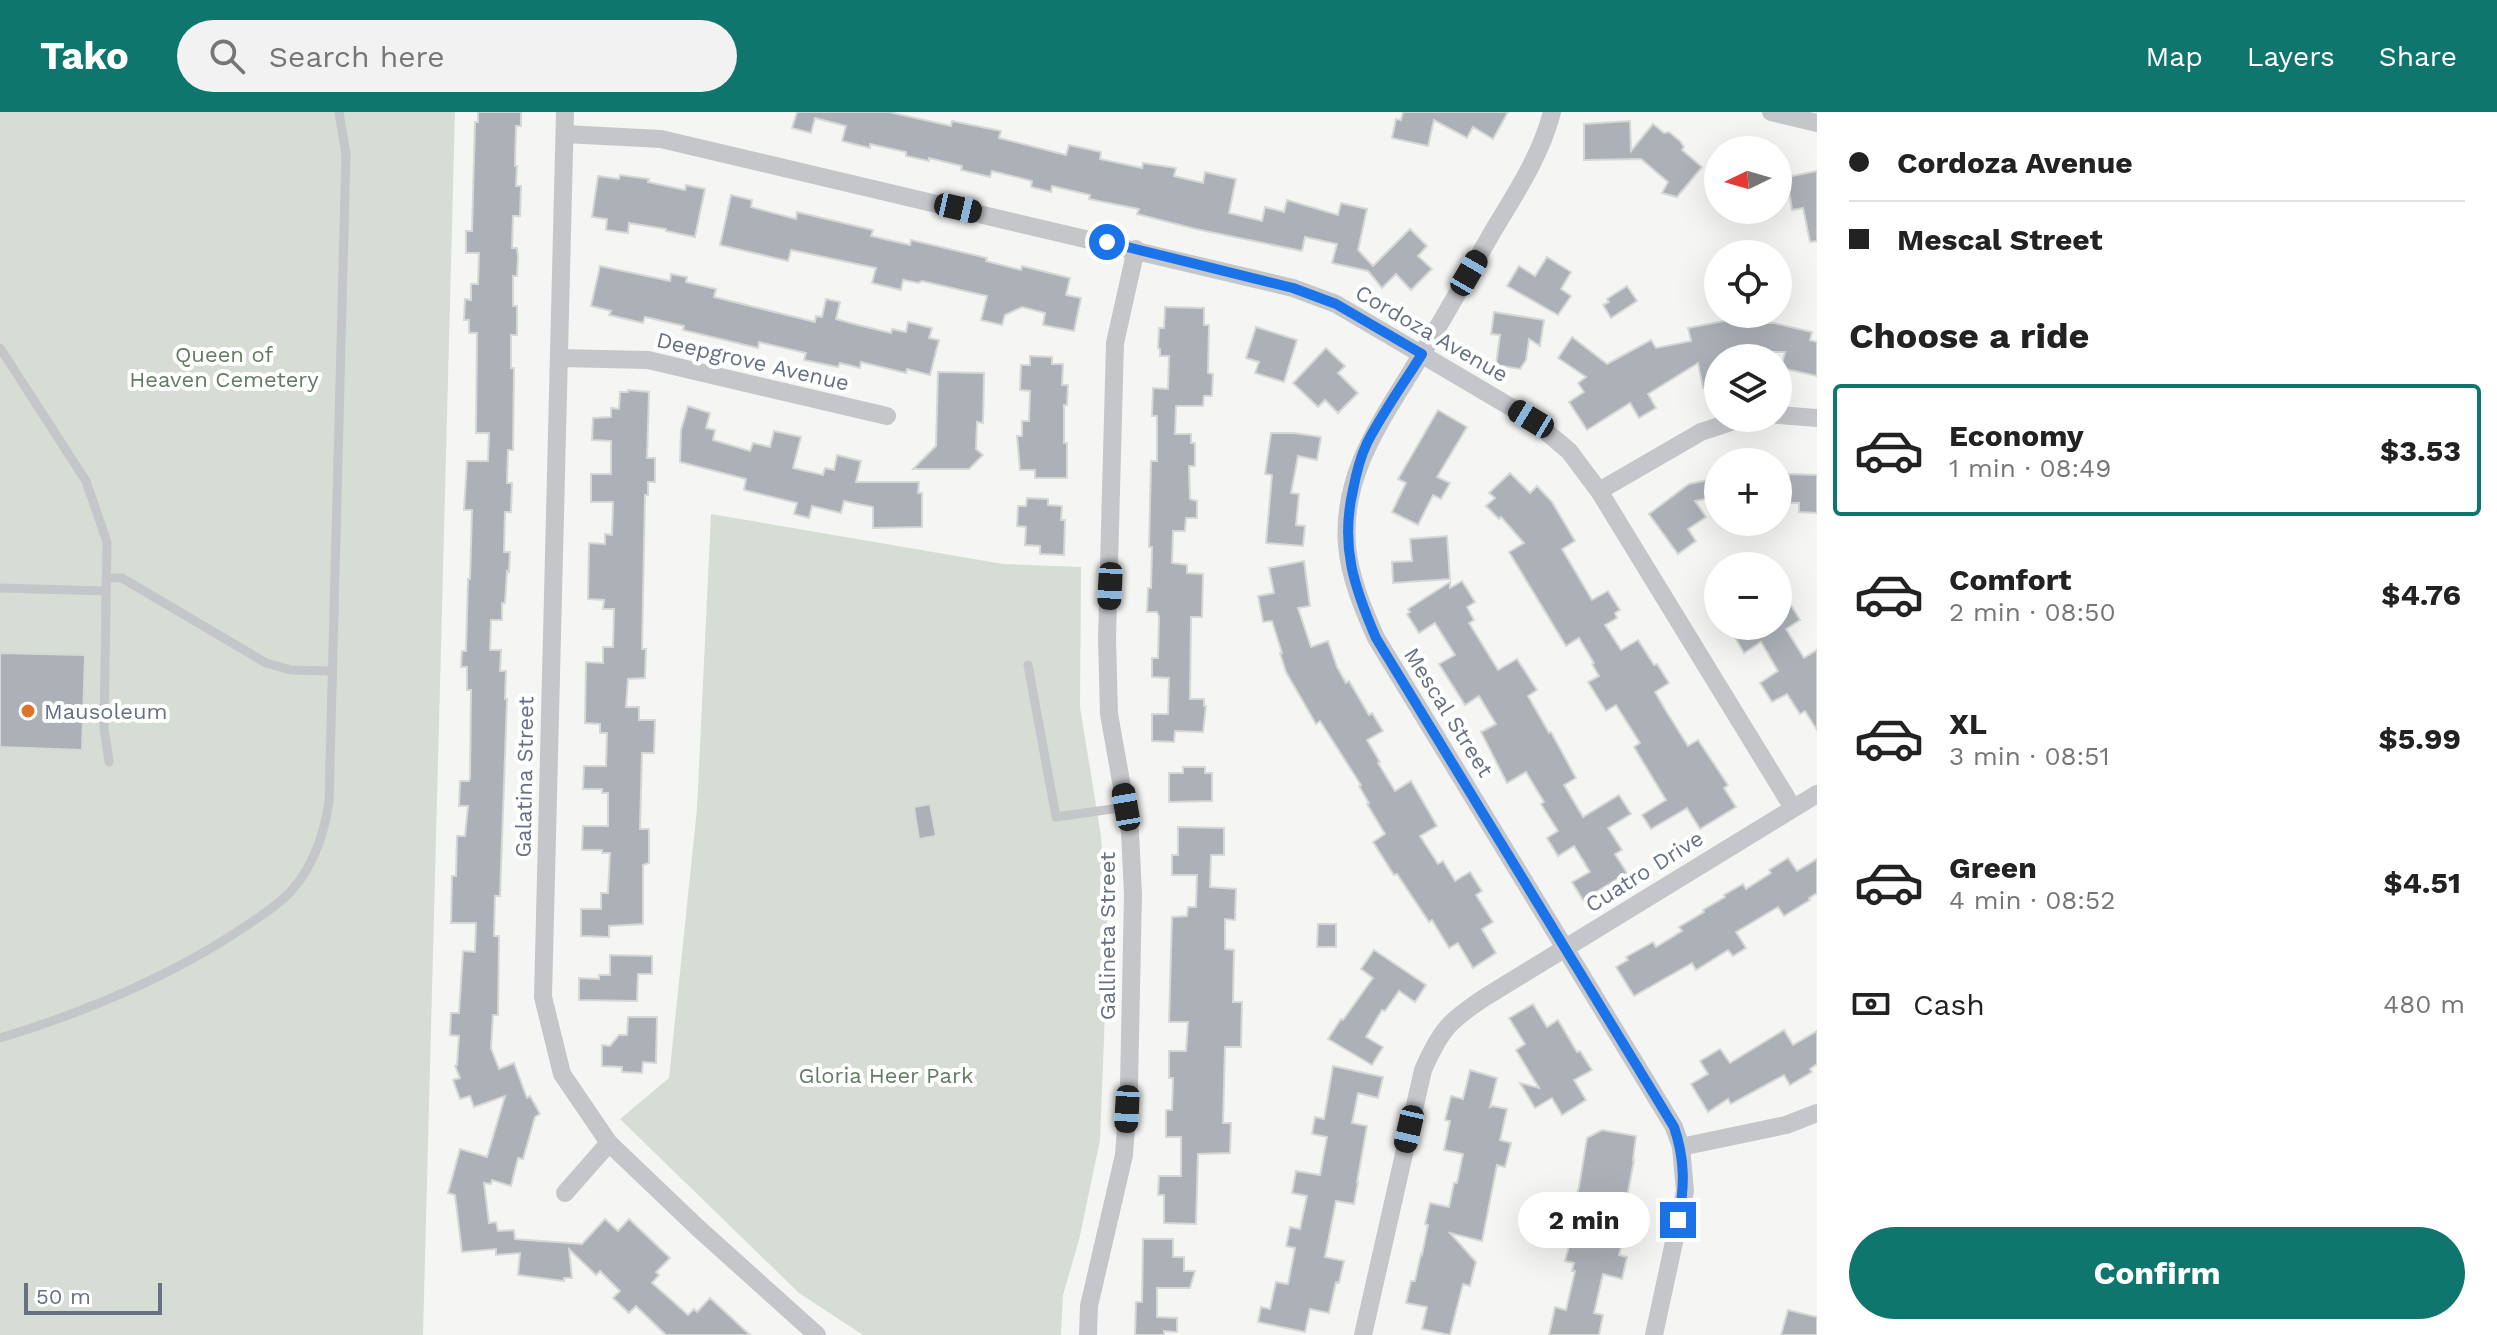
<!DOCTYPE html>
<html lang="en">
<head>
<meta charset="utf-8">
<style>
	:root { --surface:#fff; --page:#f2f2f2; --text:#222; --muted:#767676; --line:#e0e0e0; --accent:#0f766e }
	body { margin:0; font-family:"Work Sans",sans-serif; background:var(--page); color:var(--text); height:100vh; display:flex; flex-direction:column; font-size:30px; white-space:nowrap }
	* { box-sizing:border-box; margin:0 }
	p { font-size:26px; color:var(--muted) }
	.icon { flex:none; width:44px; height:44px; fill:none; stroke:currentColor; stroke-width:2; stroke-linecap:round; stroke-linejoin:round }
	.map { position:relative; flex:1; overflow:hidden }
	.side { display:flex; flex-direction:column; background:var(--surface); width:680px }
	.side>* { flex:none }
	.hud { display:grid; align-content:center; height:176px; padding:0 32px; background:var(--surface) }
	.needle { width:52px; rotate:265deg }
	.buttons { position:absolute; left:1704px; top:24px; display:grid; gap:16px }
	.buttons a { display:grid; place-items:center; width:88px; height:88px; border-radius:50%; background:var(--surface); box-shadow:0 8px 32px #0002; font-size:40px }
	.scale { position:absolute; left:24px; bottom:20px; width:138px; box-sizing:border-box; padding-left:8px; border:4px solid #667183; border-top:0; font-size:22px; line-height:28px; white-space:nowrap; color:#667183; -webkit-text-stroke:6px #fff; paint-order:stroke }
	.end { position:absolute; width:36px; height:36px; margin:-18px; border:10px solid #1a73e8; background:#fff; box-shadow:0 0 0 4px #fff }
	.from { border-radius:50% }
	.bubble { position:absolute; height:56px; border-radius:28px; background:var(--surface); box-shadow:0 8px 32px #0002; font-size:26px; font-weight:700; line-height:56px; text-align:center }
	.car { position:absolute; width:24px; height:48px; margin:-24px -12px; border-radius:10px; box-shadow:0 0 6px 2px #0007; background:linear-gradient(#222 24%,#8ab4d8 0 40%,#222 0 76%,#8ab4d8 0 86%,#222 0) }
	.hud b { display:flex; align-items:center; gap:28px; height:76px; font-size:30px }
	.hud b+b { border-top:2px solid var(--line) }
	.hud i { width:20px; height:20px; background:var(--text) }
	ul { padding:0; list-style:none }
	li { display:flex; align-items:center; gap:24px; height:132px; margin:0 16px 12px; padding:0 16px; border:4px solid transparent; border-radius:8px }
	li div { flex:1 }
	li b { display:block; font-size:30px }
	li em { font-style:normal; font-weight:700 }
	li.active { border-color:var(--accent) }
	li>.icon { width:72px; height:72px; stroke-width:1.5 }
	h2 { padding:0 32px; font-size:36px; line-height:96px }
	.pay { display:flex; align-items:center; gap:20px; height:88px; padding:0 32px; font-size:30px }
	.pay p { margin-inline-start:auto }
	.primary-button { display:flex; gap:16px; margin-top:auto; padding:16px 32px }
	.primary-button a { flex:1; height:92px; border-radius:48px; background:var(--accent); color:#fff; font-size:32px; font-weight:700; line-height:92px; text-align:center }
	header { display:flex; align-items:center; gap:48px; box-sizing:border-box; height:112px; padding:0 40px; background:var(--accent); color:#fff }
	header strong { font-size:38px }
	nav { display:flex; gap:44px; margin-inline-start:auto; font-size:28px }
	.search { width:560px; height:72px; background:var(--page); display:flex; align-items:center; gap:20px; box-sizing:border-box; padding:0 28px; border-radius:44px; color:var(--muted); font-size:30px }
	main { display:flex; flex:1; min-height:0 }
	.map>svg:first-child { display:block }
	.green { fill:#d6ddd4 }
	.building { fill:#acb1b8; stroke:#d7d7d5; stroke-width:2 }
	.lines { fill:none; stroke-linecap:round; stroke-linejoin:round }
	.lane { stroke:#c4c6ca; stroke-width:9 }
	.street { stroke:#c4c6ca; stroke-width:18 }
	.route { stroke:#1a73e8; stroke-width:10 }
	.poi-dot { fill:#dc742c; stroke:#fff; stroke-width:3 }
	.labels { text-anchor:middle; stroke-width:8; stroke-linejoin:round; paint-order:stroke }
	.street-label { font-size:22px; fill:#667183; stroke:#fff }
	.park-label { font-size:22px; fill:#657a65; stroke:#fff }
	.poi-label { font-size:22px; fill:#667183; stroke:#fff; text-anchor:start }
</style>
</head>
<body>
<header>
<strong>Tako</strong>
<div class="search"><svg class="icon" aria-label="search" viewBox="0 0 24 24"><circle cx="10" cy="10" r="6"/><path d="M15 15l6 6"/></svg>Search here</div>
<nav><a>Map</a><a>Layers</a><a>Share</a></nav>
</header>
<main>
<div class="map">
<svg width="1817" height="1223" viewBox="0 0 1817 1223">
	<rect width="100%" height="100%" fill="#f5f6f3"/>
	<g class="green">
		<path d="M0 0H455L423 1223H0Z"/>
		<path d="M711 402 1003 452 1081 455 1080 595 1101 724 1108 825 1100 1028 1079 1128 1063 1183 1061 1223H863L799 1181 620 1007 669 966 697 697Z"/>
	</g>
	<g class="building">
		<path d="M478 0H521V14H516L515 54H517L516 74H521L520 104H513L512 136H517L518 144 517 164H513V194H517V223H511V256H514L513 338H508L507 371H512L511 400H505L504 440H510L509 460 507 459 505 491H502V508H491L490 538H501L500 559H506L505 587H507L500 784H495L494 824H499L498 903H493L491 936 499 957 514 951 527 986 530 984 540 1002 535 1005 523 1047 518 1046 511 1074 492 1068 491 1072 484 1071 489 1111 496 1110 498 1119 514 1118 515 1127 582 1132 605 1107 618 1119 629 1107 670 1146 656 1160 659 1163 652 1171 688 1203 694 1197 697 1200 710 1186 750 1223H666L636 1194 629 1201 613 1186 620 1179 600 1159 596 1163 569 1137 572 1166H564V1169L518 1163 520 1141 496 1143V1137L462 1140 455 1083 448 1081 460 1037 487 1045 505 984 474 995 470 984 460 987 453 968 460 966 455 954 457 953 459 924 450 923 451 901H459L463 839 475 840 476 811H451L452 764H456L457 724H465L468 694H459L460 669H469L470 666 471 578H467V555H461L462 539H466L468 467H470L472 398H464L467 349H488L489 321H476L477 221H469V208H464L465 187 471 188V172H478L479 141H466V119H472L475 10H478Z"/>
		<path d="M797 0H889L951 14 952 9 1001 19 999 26 1066 43 1069 33 1101 40 1100 47 1142 56 1143 51 1176 56 1174 64 1203 71 1205 60 1236 67 1229 101 1262 109 1265 95 1284 100 1287 88 1338 103 1341 91 1367 97 1358 138 1373 154 1410 117 1427 134 1418 144 1432 157 1411 178 1396 162 1382 176 1368 159 1332 151 1337 132 1305 125 1302 139 1196 117 1137 102 1139 97 1089 87 1090 83 1052 74 1051 80 1031 75 1032 69 992 59 990 65 961 58 962 54 929 46V49L906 44V40L870 32V36L842 29 846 14 815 6 811 21 792 16Z"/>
		<path d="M1403 0H1508L1493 27 1473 15 1467 26 1434 8 1428 34 1392 26 1396 7 1401 8Z"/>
		<path d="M1630 9 1631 39 1653 12 1664 21 1669 20 1680 29 1684 35 1682 38 1702 55 1677 85 1662 81 1668 70 1641 47 1584 48V12Z"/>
		<path d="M1817 59V129L1810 130 1803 96 1792 98 1787 65Z"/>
		<path d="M620 63 649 67 648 70 685 78 686 73 705 77 695 125 666 119V117L629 111 628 121 606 118 607 107 592 105 598 64 619 67Z"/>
		<path d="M731 83 752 88 751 95 796 107 797 100 873 118 871 124 910 133 911 128 987 146 986 149 1021 158 1022 154 1070 166 1066 183 1081 186 1074 219 1043 213 1045 201 1022 195 1005 203 1002 213 981 208 987 184 922 169 918 171 903 168 901 178 872 171 876 156 791 138 788 149 720 133Z"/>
		<path d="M1547 145 1571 160 1561 177 1571 184 1558 203 1507 174 1519 154 1535 164Z"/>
		<path d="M600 154 670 169 671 162 687 165 686 170 716 177 714 185 815 210 816 204 822 205 826 187 840 190 836 207 854 212 891 221 892 217 906 220 908 210 932 216 929 226 939 228 930 263 907 257 906 261 861 250 860 256 840 251 838 255 804 248 806 241 759 230 758 236 683 218 684 214 645 205 643 211 609 203 611 199 591 194Z"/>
		<path d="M1627 174 1637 189 1611 206 1603 193 1609 190 1607 187Z"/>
		<path d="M1165 195 1204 196V213H1209L1208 261 1213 262 1212 284H1204L1203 294H1176L1175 322H1191V331H1195V354H1189L1190 387 1197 389V406H1186L1185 419H1173L1172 451 1187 453V461L1203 462 1202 505H1191L1190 587H1204V594H1206L1203 620 1175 619 1174 630 1152 629V602H1168L1169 566 1152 565V546H1158L1159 505 1157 500H1147L1148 476H1151L1152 435H1149L1151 349H1157V304H1152L1153 276 1168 277 1169 244H1160V237L1158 236 1159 216H1164Z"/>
		<path d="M1494 200 1544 208 1540 234 1529 227 1526 248 1520 257 1496 253 1500 223 1491 222Z"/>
		<path d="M1729 202H1753V211H1774L1812 220 1810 228 1817 230V264L1781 256 1785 240H1751L1752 246H1718V273L1703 276 1698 251 1648 282 1656 296 1639 306 1630 291 1587 318 1569 290 1584 280 1578 271 1586 265 1558 246 1572 225 1607 252 1651 228 1656 236 1691 229 1688 216 1729 208Z"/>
		<path d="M1256 215 1297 228 1284 270 1255 261 1259 250 1246 246Z"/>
		<path d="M1326 236 1345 254 1338 261 1358 281 1338 301 1325 288 1318 295 1293 271Z"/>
		<path d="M1030 244 1052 245V252H1063L1062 273H1068L1067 293H1064V331H1067V366H1035V358H1020L1017 324H1022V309H1029L1030 279 1020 278 1021 253H1030Z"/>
		<path d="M938 260 984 261 983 311 977 310 976 337 983 343 969 357H913L936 334Z"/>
		<path d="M628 278 649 280 647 346H655V370H648V383H645L642 537H646L645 566 628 567 626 595H639V608H655L654 641H642L640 717H649V751L643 753V812L609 814V825L581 824V797H601V781H608L610 741H602V738H582L583 714H608V681H602V677H583L584 654H606L607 621H600V612L585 611 586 550 603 551V535H613L614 497H603L604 488 588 487 589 431 605 432V422L612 423 613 390H591V362H611V329L592 328 593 306 611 305V296L619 297 620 280H628Z"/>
		<path d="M688 294 710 301 706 316 715 318 713 328 750 339 753 331 770 335 774 319 801 325 793 356 823 363 825 356 834 358 837 343 861 349 856 370H919L918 381H922V415L873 416V395L844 389 841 401 812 394 809 406 794 402 797 391 744 378 746 367 680 350 681 318Z"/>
		<path d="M1438 298 1467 315 1437 365 1450 371 1441 387 1433 383 1418 413 1392 400 1406 371 1398 367Z"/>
		<path d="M1271 321H1294L1321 325 1317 348 1298 344 1291 381 1299 382 1296 413 1305 414 1303 434 1266 431 1272 363 1265 362Z"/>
		<path d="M1510 361 1530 381 1537 374 1552 390 1575 429 1562 437 1592 488 1608 479 1620 498 1615 501 1617 506 1605 513 1621 538 1638 528 1654 553 1657 552 1669 571 1655 580 1666 599 1688 634 1698 628 1728 673 1724 676 1736 695 1700 717 1687 696 1651 717 1642 703 1666 688 1634 635 1640 631 1616 593 1606 599 1588 570 1599 564 1592 552 1594 551 1579 526 1566 534 1509 440 1524 431 1501 405 1499 407 1486 394 1495 386 1489 381Z"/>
		<path d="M1789 362 1817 363V401L1799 400V391H1787Z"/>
		<path d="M1718 366V385L1695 389 1706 405 1688 417 1696 429 1678 442 1649 402 1689 372Z"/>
		<path d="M1027 386 1048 387V393L1062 394 1061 408H1065L1064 443 1040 442V434L1025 433 1026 415 1017 414 1018 394H1026Z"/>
		<path d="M1447 424 1450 467 1393 471 1392 450 1412 449 1410 427Z"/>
		<path d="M1304 449 1310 494 1298 496 1311 535 1328 529 1337 555 1346 571 1349 569 1369 603 1372 601 1383 619 1367 628 1380 650 1378 651 1395 679 1411 669 1437 714 1420 724 1438 752 1443 749 1455 769 1470 760 1482 779 1476 783 1493 810 1482 817 1496 841 1473 856 1458 831 1449 836 1432 808 1429 810 1397 762 1394 763 1373 730 1385 722 1367 692 1369 691 1359 674 1361 673 1320 609 1316 612 1286 560 1280 541H1282L1272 509 1263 510 1258 484 1274 481 1269 456Z"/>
		<path d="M1462 469 1475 490 1467 495 1474 508 1469 511 1498 558 1517 547 1537 578 1528 584 1549 621 1551 620 1576 666 1564 673 1583 705 1619 683 1631 702 1608 716 1622 738 1615 742 1627 761 1583 788 1572 770 1590 760 1574 734 1558 744 1547 726 1558 719 1541 692 1544 690 1526 660 1507 671 1481 620 1496 612 1479 584 1465 593 1439 552 1455 543 1435 511 1419 521 1407 502 1410 500 1408 497 1450 470V476Z"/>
		<path d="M1789 490 1800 508 1786 517 1804 546 1817 538V618L1805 599 1800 602 1787 582 1772 590 1760 571 1778 559 1761 530 1744 541 1733 522 1747 514H1778V496Z"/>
		<path d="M0 541 85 543 82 638 0 635Z"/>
		<path d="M1183 655H1205V661H1212V689L1169 690V661H1183Z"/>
		<path d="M930 692 936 724 919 727 914 695Z"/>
		<path d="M1178 715 1224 716V743H1211L1210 775 1236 777 1235 808 1225 807V837L1234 838 1233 890H1242L1241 935H1225L1223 1011H1231L1230 1041 1198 1042 1196 1112 1164 1111V1083H1158L1159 1064H1181V1025H1166V998H1172L1173 966H1169V939H1186L1188 910H1169L1172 805 1187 804 1188 795H1196L1197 763H1172V743H1178Z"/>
		<path d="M1788 746 1797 759 1817 747V781L1809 786 1810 788 1784 804 1778 795 1736 820 1746 836 1733 844 1728 838 1696 858 1692 851 1634 884 1616 855 1628 848 1626 845 1653 830 1656 835 1682 819 1679 815 1704 800 1703 798 1725 785 1724 783 1743 772 1746 777 1771 761 1769 758Z"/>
		<path d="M1318 812H1336V835H1317Z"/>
		<path d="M1374 838 1426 873 1415 890 1399 879 1385 899 1382 898 1366 925 1383 935 1372 953 1328 927 1341 907 1343 908 1373 866 1361 857Z"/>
		<path d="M610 843 652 844V862H638L637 889 579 888V866L599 867V863H610Z"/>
		<path d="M1533 892 1547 915 1558 908 1577 940 1580 939 1592 958 1574 968 1586 988 1562 1003 1552 986 1535 996 1520 971 1539 976 1516 938 1525 932 1509 906Z"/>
		<path d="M628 905H657L656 951 643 950 642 961 622 960V955L602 954V933L610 934 619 923H627Z"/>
		<path d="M1784 918 1793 933 1817 919V952L1810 957 1812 960 1790 973 1784 963 1731 992 1728 987 1708 1000 1691 972 1708 962 1700 949 1720 937 1730 951Z"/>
		<path d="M1333 954 1383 965 1378 986 1358 981 1352 1011 1367 1014 1357 1070H1358L1354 1092 1336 1089 1325 1145 1344 1149 1339 1171 1336 1170 1329 1201 1310 1197 1305 1220 1258 1210 1261 1195 1270 1197 1276 1170 1288 1172 1295 1136 1286 1134 1290 1115 1300 1117 1307 1084 1292 1081 1296 1059 1320 1063 1327 1025 1312 1022 1315 1005 1324 1007Z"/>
		<path d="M1470 958 1497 966 1490 995 1493 994 1507 997 1500 1028 1511 1031 1505 1055 1497 1053 1482 1129 1450 1121 1476 1150 1470 1174 1463 1172 1450 1223 1422 1217 1427 1195 1406 1191 1411 1169H1415L1421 1142 1422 1143 1428 1113 1425 1112 1430 1091 1449 1095 1454 1071H1457L1463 1042 1444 1038 1450 1009 1445 1008 1451 984 1463 987Z"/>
		<path d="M1602 1018 1636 1024 1633 1048H1634L1623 1107 1628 1109 1619 1143 1627 1145 1622 1167 1603 1162 1594 1201 1603 1203 1599 1223H1549L1555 1195 1566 1198 1575 1159H1572L1574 1151 1565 1149 1569 1134 1573 1135 1582 1094 1574 1092 1579 1075 1587 1026Z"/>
		<path d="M1143 1127H1173V1145H1184V1159H1195L1190 1176H1157V1205L1177 1206V1220L1164 1219V1223H1135L1136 1190H1142Z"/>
		<path d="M1788 1198 1817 1205V1223H1781Z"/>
	</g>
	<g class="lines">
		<g class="lane">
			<path d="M0 236 86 369 107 430 104 616 109 650"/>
			<path d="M106 466H122L266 551 291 558 332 559"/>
			<path d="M0 476 106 479"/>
			<path d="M1028 553 1056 705 1126 695"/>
			<path d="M0 926C86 900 174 863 249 812 263 802 280 792 292 778 314 753 324 723 329 690L346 42 339 0"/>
		</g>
		<g class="street">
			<path d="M565 0 543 885 562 962 609 1031 698 1116 817 1223"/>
			<path d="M1552 0C1541 43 1516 81 1493 119 1469 161 1445 204 1420 245 1384 305 1341 360 1347 434 1350 466 1363 497 1376 526L1674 1015 1681 1035 1685 1079 1654 1223"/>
			<path d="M1771 0 1817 11"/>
			<path d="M565 22 661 27 1293 176 1336 192 1531 307 1569 339 1599 379 1793 696"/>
			<path d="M559 246 648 248 887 304"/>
			<path d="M1778 303 1817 306"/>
			<path d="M1599 379 1701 320 1743 306"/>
			<path d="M1681 1035 1786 1013 1817 1001"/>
			<path d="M565 1081 609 1031"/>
			<path d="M1088 1223 1089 1194 1124 1043 1129 974 1133 782 1130 720 1109 602 1107 527 1115 231 1136 137"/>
			<path d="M1363 1223 1423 958C1441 917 1450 908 1487 884L1817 682"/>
		</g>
	</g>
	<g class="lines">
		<path class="route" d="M1107 130 1293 176 1336 192 1422 242C1404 271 1383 300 1367 331 1360 346 1356 362 1353 378 1340 434 1354 475 1376 526L1674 1015C1685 1047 1685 1075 1678 1108"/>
	</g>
	<circle class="poi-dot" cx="28" cy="599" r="8"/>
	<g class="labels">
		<g class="street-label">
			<text transform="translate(1432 221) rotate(30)" y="8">Cordoza Avenue</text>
			<text transform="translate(753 249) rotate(13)" y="8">Deepgrove Avenue</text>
			<text transform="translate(1449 600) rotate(58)" y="8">Mescal Street</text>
			<text transform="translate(524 665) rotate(-89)" y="8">Galatina Street</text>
			<text transform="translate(1644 759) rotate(-32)" y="8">Cuatro Drive</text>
			<text transform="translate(1107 824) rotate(-90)" y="8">Gallineta Street</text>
		</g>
		<g class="park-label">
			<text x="224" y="250">Queen of<tspan x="224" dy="25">Heaven Cemetery</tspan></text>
			<text x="886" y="971">Gloria Heer Park</text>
		</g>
		<g class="poi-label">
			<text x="44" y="607">Mausoleum</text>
		</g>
	</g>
</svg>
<div class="buttons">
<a><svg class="needle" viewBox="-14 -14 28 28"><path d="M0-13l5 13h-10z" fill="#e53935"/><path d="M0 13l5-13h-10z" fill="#767676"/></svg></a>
<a><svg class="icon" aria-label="locate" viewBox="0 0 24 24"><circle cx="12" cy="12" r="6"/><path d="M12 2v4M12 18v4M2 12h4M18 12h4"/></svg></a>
<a><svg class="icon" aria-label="layers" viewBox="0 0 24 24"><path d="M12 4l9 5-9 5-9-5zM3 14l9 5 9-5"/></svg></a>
<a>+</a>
<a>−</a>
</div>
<div class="scale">50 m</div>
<i class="end from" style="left:1107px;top:130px"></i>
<i class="end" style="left:1678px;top:1108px"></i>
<div class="bubble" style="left:1518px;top:1080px;width:132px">2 min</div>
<i class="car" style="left:958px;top:96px;rotate:103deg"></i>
<i class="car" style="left:1469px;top:161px;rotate:30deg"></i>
<i class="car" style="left:1531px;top:307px;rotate:301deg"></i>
<i class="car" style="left:1110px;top:474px;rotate:183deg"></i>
<i class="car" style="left:1126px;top:695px;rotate:350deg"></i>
<i class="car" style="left:1127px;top:997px;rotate:183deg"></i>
<i class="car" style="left:1409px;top:1017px;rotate:193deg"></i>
</div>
<section class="side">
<div class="hud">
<b><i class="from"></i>Cordoza Avenue</b>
<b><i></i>Mescal Street</b>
</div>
<h2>Choose a ride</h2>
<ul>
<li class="active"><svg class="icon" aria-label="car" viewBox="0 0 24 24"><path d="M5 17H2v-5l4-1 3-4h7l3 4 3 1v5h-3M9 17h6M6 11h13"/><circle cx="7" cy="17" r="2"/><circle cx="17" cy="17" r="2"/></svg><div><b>Economy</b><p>1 min · 08:49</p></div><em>$3.53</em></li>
<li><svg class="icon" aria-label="car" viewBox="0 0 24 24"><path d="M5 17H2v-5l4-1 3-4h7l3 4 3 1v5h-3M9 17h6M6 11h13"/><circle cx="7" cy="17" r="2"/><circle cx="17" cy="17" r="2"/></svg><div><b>Comfort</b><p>2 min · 08:50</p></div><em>$4.76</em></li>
<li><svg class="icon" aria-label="car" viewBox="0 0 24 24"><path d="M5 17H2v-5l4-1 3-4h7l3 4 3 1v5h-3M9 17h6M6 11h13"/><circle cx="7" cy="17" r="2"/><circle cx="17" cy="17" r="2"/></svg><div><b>XL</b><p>3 min · 08:51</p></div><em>$5.99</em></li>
<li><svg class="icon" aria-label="car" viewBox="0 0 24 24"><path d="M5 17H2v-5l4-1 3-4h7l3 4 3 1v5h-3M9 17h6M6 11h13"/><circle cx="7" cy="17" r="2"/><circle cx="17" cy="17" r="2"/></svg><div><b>Green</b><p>4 min · 08:52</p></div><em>$4.51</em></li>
</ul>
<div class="pay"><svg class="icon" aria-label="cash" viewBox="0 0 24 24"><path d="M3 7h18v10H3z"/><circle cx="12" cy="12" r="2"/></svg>Cash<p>480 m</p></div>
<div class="primary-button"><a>Confirm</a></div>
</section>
</main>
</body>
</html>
